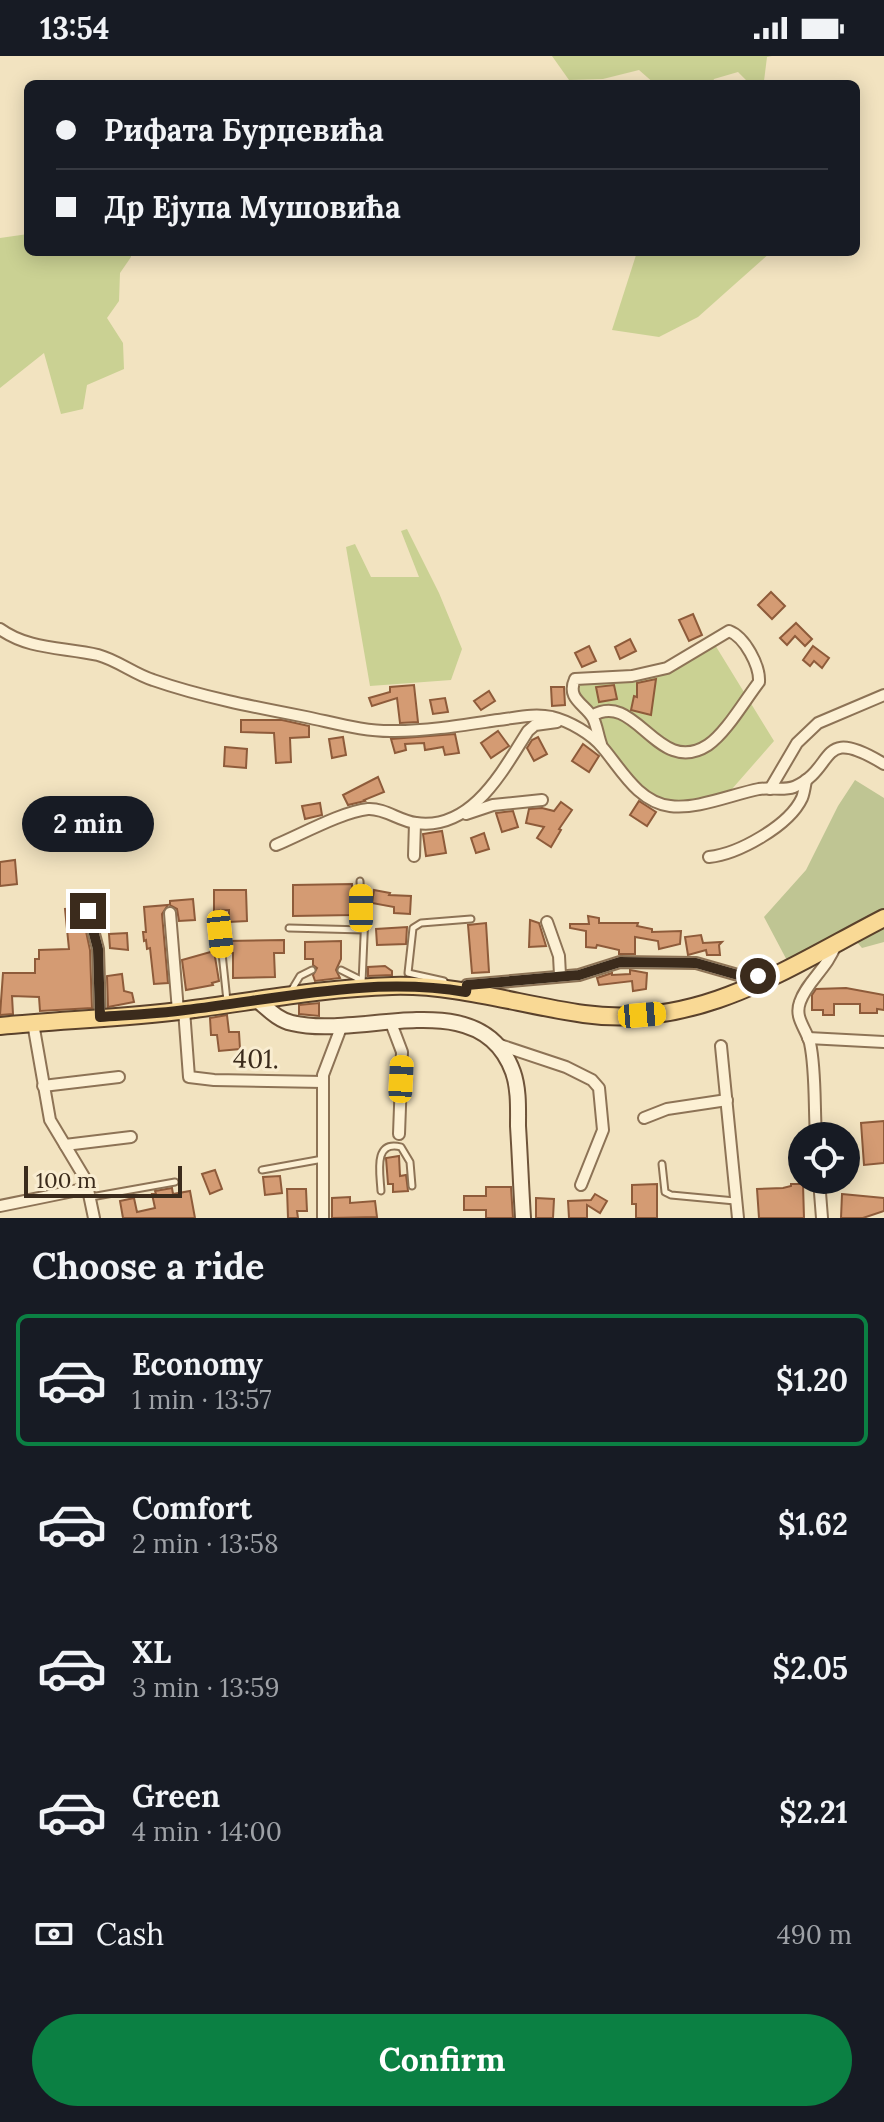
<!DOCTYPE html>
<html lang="en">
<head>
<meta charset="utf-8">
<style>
	:root { --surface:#171b24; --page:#20242c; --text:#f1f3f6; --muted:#9ea1a6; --line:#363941; --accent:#0b8043 }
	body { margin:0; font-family:Lora,serif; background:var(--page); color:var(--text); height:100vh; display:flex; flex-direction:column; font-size:30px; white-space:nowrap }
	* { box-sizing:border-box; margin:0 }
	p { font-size:26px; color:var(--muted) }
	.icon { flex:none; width:44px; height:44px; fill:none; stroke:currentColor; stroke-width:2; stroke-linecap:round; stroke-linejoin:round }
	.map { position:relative; height:1162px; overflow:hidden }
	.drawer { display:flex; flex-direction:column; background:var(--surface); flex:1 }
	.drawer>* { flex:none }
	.guide { position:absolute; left:24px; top:24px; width:836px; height:176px; border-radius:12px; box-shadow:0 4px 20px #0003; display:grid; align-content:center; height:176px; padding:0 32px; background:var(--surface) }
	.buttons { position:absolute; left:788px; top:1066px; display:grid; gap:16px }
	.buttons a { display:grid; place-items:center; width:72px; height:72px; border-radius:50%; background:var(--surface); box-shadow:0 4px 20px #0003; font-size:40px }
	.scale { position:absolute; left:24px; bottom:20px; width:158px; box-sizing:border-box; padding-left:8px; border:4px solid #3b2b1c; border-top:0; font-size:22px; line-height:28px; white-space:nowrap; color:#3b2b1c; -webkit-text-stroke:6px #f9edd1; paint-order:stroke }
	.end { position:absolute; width:36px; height:36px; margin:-18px; border:10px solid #3b2b1c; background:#fff; box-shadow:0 0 0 4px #fff }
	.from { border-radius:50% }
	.bubble { position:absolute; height:56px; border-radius:28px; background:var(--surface); box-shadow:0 4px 20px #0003; font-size:26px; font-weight:800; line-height:56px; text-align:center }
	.car { position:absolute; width:24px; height:48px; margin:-24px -12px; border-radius:10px; box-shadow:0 0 6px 2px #0007; background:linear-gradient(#f5c518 24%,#345 0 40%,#f5c518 0 76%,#345 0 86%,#f5c518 0) }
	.guide b { display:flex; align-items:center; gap:28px; height:76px; font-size:30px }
	.guide b+b { border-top:2px solid var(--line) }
	.guide i { width:20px; height:20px; background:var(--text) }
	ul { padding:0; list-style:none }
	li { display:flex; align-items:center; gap:24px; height:132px; margin:0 16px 12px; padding:0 16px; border:4px solid transparent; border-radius:12px }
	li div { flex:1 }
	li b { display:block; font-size:30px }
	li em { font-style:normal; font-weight:800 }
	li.active { border-color:var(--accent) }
	li>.icon { width:72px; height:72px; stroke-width:1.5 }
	h2 { padding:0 32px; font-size:36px; line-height:96px }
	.pay { display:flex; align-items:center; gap:20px; height:88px; padding:0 32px; font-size:30px }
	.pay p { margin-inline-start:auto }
	.cta { display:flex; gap:16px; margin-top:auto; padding:16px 32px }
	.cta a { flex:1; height:92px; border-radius:48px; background:var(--accent); color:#fff; font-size:32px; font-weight:800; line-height:92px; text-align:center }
	.status { display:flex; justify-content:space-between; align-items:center; height:56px; padding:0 40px; background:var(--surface); direction:ltr }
	.status svg { height:22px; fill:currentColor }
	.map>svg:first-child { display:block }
	.green { fill:#cad193 }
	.cemetery { fill:#bfc593 }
	.building { fill:#d49b73; stroke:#8e5b3a; stroke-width:2 }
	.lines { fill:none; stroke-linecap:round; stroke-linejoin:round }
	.lane-casing { stroke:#8d7356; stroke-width:9 }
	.street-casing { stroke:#8d7356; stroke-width:14 }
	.secondary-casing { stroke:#6f543a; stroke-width:18 }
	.primary-casing { stroke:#5a412b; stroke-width:20 }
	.lane { stroke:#fcf0d4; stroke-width:5 }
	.street { stroke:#fcf0d4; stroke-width:10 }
	.secondary { stroke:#fcf0d4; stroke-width:14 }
	.primary { stroke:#f9d995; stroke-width:16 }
	.route { stroke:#3b2b1c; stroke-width:10 }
	.labels { text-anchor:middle; stroke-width:6; stroke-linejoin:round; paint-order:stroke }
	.street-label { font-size:26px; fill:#3b2b1c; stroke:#f9edd1 }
</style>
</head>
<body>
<div class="status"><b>13:54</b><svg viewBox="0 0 49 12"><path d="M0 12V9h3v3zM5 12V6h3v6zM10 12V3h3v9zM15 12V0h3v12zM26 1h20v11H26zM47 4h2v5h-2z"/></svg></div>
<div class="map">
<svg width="884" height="1162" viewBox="0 0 884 1162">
	<rect width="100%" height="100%" fill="#f2e3c0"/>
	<g class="green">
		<path d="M552 0H772L767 1 764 25 760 28H750L738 16 714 23 712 28H655L639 14 603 23 569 24Z"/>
		<path d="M28 178V196H131V201L120 217 119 245 107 262 123 287 124 313 87 329 83 353 61 358 44 297 0 332V182Z"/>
		<path d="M637 196H769L770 197 698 261 659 281 612 274Z"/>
		<path d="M407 473 439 537 462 593 451 624 370 630 346 491 355 488 371 521H419L401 475Z"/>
		<path d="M712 584 774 685 725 741 663 748 618 714 572 628 667 612Z"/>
	</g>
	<path class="cemetery" d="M855 724 884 742V886L862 892 851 879 791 912 764 861 806 814 838 750Z"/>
	<g class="building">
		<path d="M771 536 785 550 772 563 758 549Z"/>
		<path d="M693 558 702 579 689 585 679 564Z"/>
		<path d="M796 567 812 583 805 590 795 580 787 589 780 582Z"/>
		<path d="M630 583 636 595 620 603 615 591Z"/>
		<path d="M589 590 596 605 582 611 575 597Z"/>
		<path d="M813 590 829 602 822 612 814 605 810 610 803 604Z"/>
		<path d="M656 623 651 659 631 654 634 640 637 641V627Z"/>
		<path d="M414 629 418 666 400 667 397 642 372 650 369 642 390 636V631Z"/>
		<path d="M614 629 617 643 599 646 596 631Z"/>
		<path d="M551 631H564L565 649 552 650Z"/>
		<path d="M489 635 495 645 481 654 474 645Z"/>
		<path d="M445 642 448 656 433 658 430 644Z"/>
		<path d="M241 664H282L309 670V681L290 682 291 706 276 707 274 677 241 676Z"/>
		<path d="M498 675 509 690 491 702 481 687Z"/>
		<path d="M455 678 459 697 445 699 443 691 425 694 424 687 405 688 406 694 395 697 391 683Z"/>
		<path d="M343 681 346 699 332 702 329 683Z"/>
		<path d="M538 681 547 698 534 705 527 692 532 684Z"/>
		<path d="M583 688 599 700 589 716 572 705Z"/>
		<path d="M225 691 247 693 246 712 224 710Z"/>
		<path d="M378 721 384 736 364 744 365 745 348 749 343 739Z"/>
		<path d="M639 745 656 756 647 770 630 759Z"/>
		<path d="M561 746 572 754 559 773 561 774 551 791 537 782 544 771 526 767 529 753 542 752 554 755Z"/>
		<path d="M320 747 322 759 305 763 302 750Z"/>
		<path d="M513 755 518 771 502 776 496 757Z"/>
		<path d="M442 775 446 797 426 800 423 778Z"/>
		<path d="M484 777 489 793 476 797 471 782Z"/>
		<path d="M15 804 17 828 0 830V806Z"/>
		<path d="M352 828 353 859 293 860V829Z"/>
		<path d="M214 834H246L247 865 229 866V854L214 855Z"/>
		<path d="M374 834 390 837 389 839 411 840 410 858 394 857V851L372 847Z"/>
		<path d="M193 843 195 864 179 865 177 853 170 849V845Z"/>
		<path d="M168 849 162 858 168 927 154 928 150 892 147 893 146 884 144 885 143 876H146L144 851Z"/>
		<path d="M81 852 90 894 92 952 40 955 39 941 12 940 13 958 0 959 3 917H35V903H39V894L69 893 65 853Z"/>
		<path d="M588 860 599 862V867H638L637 870 652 873V876L681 875 680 888 659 893 658 885 635 881V898H619V894L597 889 596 892 586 891V875L570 872V868H589Z"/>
		<path d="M530 864 539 867 546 890 529 891Z"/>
		<path d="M486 867 489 916 472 917 468 869Z"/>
		<path d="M407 871 406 888 377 889 376 873Z"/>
		<path d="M127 877 128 894 110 892 109 878Z"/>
		<path d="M701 879 703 887 722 886 719 889 720 899H707L706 894 688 899 685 881Z"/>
		<path d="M284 884V897H274L275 921 233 922V897H228L226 885Z"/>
		<path d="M341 885V903L336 914 340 922 315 925 313 919 317 912 313 909V903H305V886Z"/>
		<path d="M214 895 219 925 212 927 213 929 186 934 182 904Z"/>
		<path d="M385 910 392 915V919L368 920V911Z"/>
		<path d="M630 914 647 917 646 933 633 935 632 925 599 929 597 922 612 917V919L630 918Z"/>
		<path d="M122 918 124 935 132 937 134 946 108 951 107 920Z"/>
		<path d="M846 932 884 939V954L877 953V957H860V948H834V959H823V954H812V939L816 933Z"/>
		<path d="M319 947V960L299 958V949Z"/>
		<path d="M227 959 229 976H239L240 993 219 995 217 979H211L210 962Z"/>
		<path d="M884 1065V1107L864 1109 861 1067Z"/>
		<path d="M399 1100 400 1120 406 1119 408 1135 393 1136V1128H388L386 1102Z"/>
		<path d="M215 1114 222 1133 210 1138 202 1118Z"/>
		<path d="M280 1120 282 1137 265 1139 263 1121Z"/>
		<path d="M657 1128V1162H636V1148H632V1129Z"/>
		<path d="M791 1128H803L804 1162H759L757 1133 783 1132 791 1130Z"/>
		<path d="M486 1131H511L513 1162H486V1154H464V1140H486Z"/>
		<path d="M172 1132 173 1138 190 1135 195 1162H123L120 1145 134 1142 137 1156 155 1152 152 1138H156L155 1135Z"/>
		<path d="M287 1133H306L307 1155H297L298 1162H288Z"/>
		<path d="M595 1138 607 1145 600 1157 587 1149V1162H569L568 1145 591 1144Z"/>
		<path d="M842 1138 884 1142V1155L863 1162H841Z"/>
		<path d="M350 1141V1147L375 1145 377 1161 332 1162V1142Z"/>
		<path d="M536 1142 554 1143 553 1162H536Z"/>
	</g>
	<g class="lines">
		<g class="lane-casing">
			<g id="lane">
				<path d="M360 825 361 852 365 858 362 927"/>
				<path d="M289 872 364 874"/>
				<path d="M220 878 227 945"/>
				<path d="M341 914 361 924"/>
				<path d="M444 925 408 917 413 872 421 867 471 863"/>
				<path d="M291 935 300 920 312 914"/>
				<path d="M662 1108 665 1136 671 1139 735 1145"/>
				<path d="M262 1114 323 1103"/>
				<path d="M381 1135C380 1117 373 1084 401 1091L410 1106 412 1130"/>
				<path d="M91 1141 175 1126"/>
			</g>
		</g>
		<g class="street-casing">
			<g id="street">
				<path d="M0 573C29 594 64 591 98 599 117 604 134 618 153 624 202 641 254 651 306 661 335 667 365 676 395 675 429 675 464 669 498 664 516 662 533 657 552 661 569 665 592 678 603 692 621 713 638 746 670 750 696 754 733 738 759 733 771 731 782 735 794 731 837 713 817 667 884 708"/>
				<path d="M592 660C636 633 657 722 708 689 726 677 745 644 759 626 760 610 745 581 729 575L667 612 632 620 575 623C566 643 585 648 593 662 597 670 598 680 601 688"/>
				<path d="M770 733 797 687 818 667 884 639"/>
				<path d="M466 758 493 749 542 744"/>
				<path d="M276 789C300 779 344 755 368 753 385 752 399 765 416 767 472 775 503 714 528 675L535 669 557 666"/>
				<path d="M414 800 415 767"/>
				<path d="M709 801C738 798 789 770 802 742 804 737 805 730 806 724"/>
				<path d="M88 855 98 893 100 961"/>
				<path d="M170 857 178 955"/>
				<path d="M547 866 559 900 560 919"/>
				<path d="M466 934 467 929 579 919 620 906 696 907 738 919 766 920"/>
				<path d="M184 954 189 1021 214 1024 323 1026"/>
				<path d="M33 967 50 1064 86 1124 94 1162"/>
				<path d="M391 967 402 996 399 1078"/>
				<path d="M808 982 884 986"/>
				<path d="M497 988 566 1011 592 1024 599 1032 603 1074 581 1129"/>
				<path d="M721 990 738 1162"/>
				<path d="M43 1030 119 1021"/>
				<path d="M644 1062 667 1053 727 1044"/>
				<path d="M816 1080C814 1051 816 1015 810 987 806 972 794 962 800 946 807 925 828 912 836 888"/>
				<path d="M65 1089 131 1081"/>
				<path d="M819 1124 822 1162"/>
				<path d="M0 1150 88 1132"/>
				<path d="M323 1162V1019L342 969"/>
			</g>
		</g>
		<g class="secondary-casing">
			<path id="secondary" d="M257 944C268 953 278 964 292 967 361 984 481 926 513 1016 519 1033 518 1053 518 1070 520 1101 521 1131 523 1162"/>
		</g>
		<g class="primary-casing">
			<path id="primary" d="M0 970C62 964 125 962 187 954 256 945 323 932 392 930 457 928 520 949 584 958 699 974 787 912 884 862"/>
		</g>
		<use href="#lane" class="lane"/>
		<use href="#street" class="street"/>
		<use href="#secondary" class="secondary"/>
		<use href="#primary" class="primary"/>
	</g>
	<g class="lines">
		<path class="route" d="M88 855 98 893 100 961C128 959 157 958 185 954 279 943 372 920 466 936L467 929 579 919 620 906 696 907 738 919 758 920"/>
	</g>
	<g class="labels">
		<g class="street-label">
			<text transform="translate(256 1003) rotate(1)" y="9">401.</text>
		</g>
	</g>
</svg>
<div class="buttons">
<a><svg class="icon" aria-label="locate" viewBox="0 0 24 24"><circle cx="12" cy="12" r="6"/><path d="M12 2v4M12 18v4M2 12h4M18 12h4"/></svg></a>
</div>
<div class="scale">100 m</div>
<i class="end from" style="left:758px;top:920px"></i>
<i class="end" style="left:88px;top:855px"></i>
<div class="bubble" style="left:22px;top:740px;width:132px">2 min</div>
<i class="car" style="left:361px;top:852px;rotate:0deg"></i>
<i class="car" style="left:220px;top:878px;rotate:174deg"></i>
<i class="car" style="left:642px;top:959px;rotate:85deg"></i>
<i class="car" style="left:401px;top:1023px;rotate:3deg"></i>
<div class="guide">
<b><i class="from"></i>Рифата Бурџевића</b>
<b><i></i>Др Ејупа Мушовића</b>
</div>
</div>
<section class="drawer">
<h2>Choose a ride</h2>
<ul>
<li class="active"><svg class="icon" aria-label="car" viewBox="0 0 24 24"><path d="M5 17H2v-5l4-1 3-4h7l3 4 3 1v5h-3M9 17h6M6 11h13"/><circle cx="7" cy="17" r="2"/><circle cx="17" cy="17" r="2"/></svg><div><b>Economy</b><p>1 min · 13:57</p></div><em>$1.20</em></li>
<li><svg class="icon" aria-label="car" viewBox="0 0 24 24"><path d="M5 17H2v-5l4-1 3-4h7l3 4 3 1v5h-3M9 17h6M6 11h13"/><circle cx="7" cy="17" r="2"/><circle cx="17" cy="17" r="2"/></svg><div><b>Comfort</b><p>2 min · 13:58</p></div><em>$1.62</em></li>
<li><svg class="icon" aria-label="car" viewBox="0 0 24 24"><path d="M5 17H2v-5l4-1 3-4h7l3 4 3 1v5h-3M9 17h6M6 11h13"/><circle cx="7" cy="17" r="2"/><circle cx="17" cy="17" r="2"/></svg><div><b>XL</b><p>3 min · 13:59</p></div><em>$2.05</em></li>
<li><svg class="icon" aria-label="car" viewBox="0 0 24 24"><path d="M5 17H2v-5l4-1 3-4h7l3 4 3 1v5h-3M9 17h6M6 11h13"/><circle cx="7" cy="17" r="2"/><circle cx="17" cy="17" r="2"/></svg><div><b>Green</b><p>4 min · 14:00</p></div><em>$2.21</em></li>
</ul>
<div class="pay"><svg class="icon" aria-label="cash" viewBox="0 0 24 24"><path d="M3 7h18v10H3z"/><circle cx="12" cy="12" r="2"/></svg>Cash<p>490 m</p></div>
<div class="cta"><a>Confirm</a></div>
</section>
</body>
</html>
